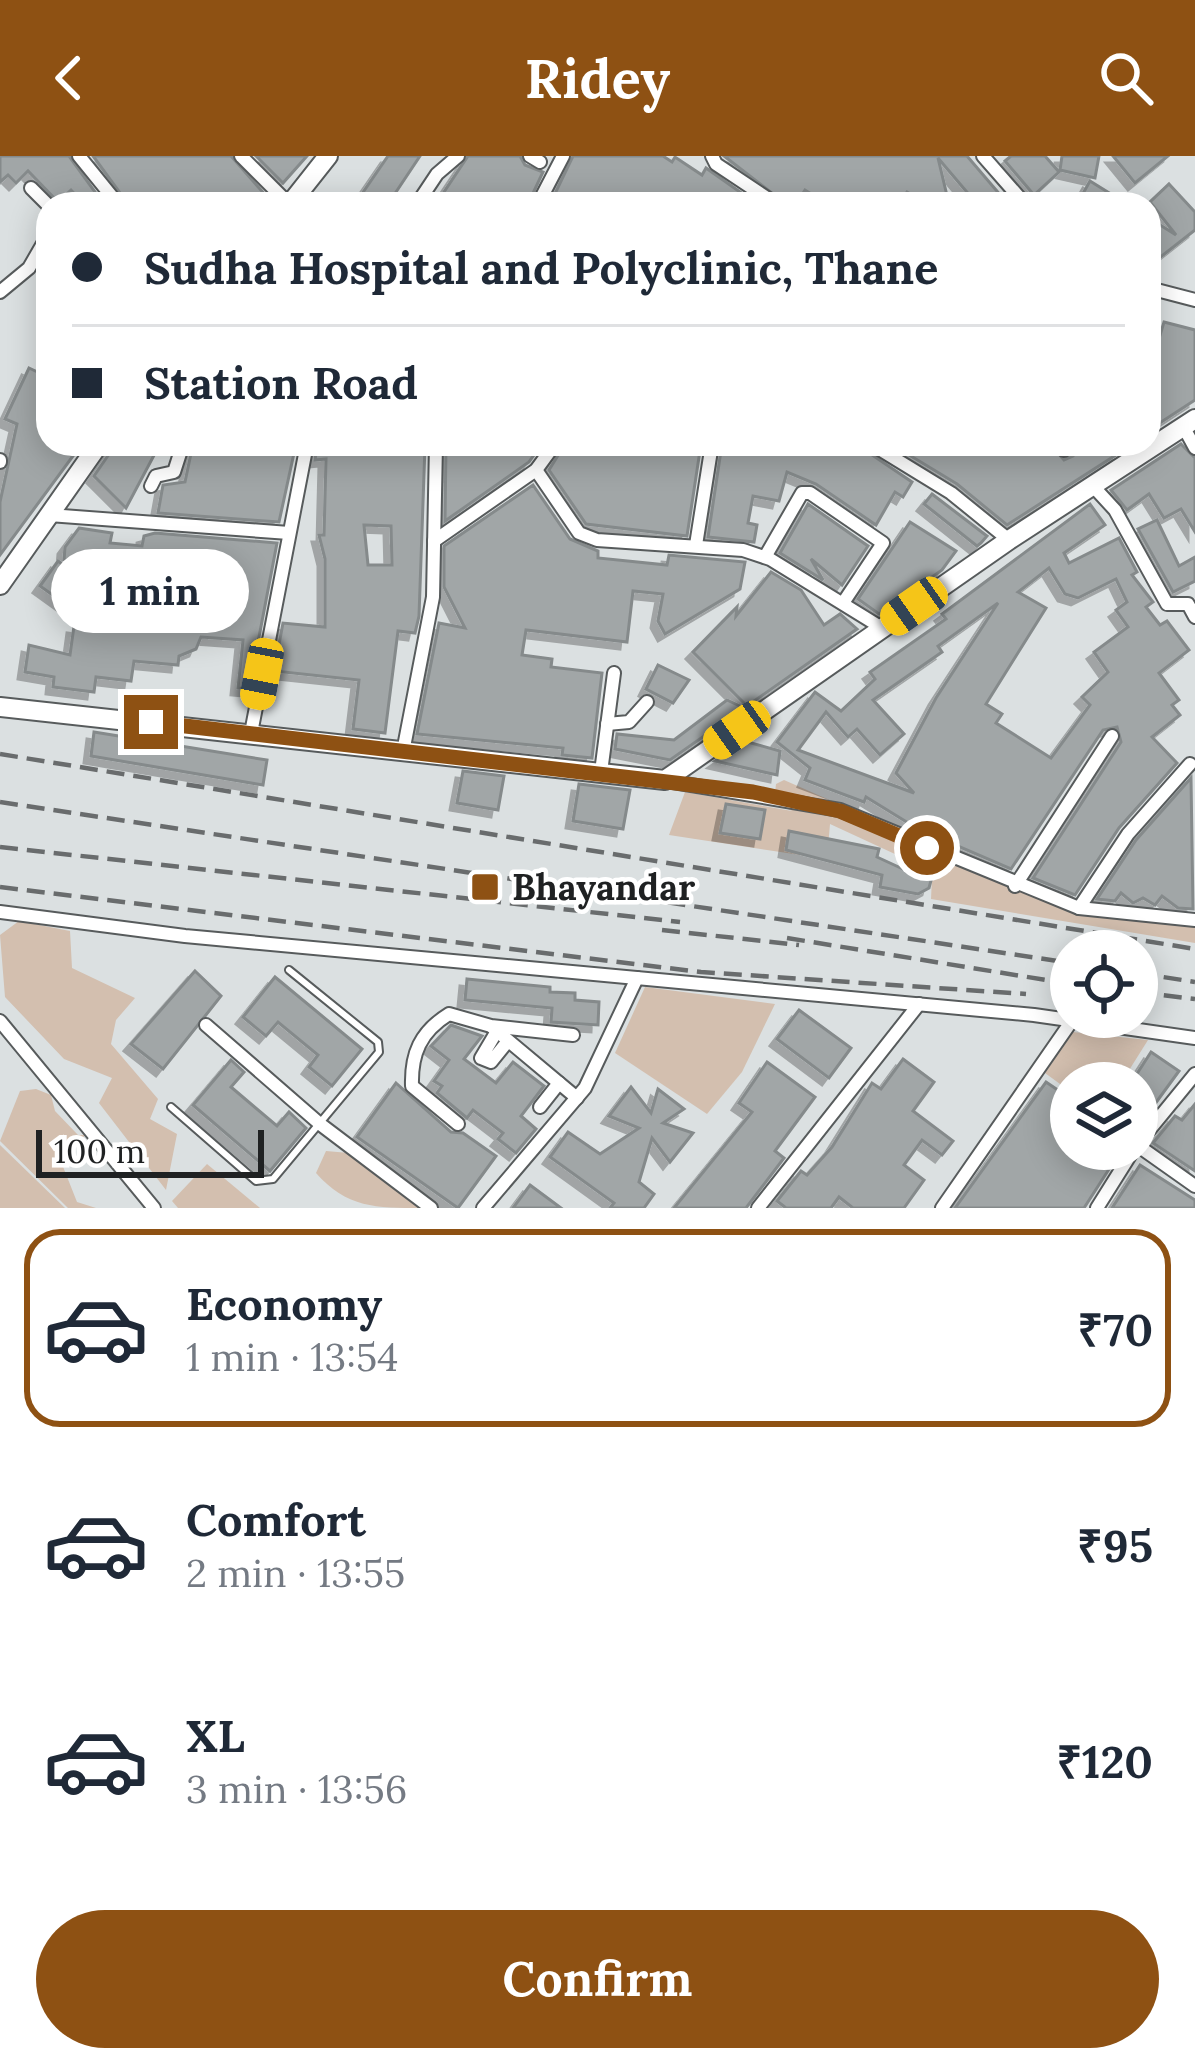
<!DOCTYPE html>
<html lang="en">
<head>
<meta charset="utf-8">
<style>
	:root { --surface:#fff; --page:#f6f6f7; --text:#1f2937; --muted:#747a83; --line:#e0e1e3; --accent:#8e5113 }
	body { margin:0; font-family:Lora,serif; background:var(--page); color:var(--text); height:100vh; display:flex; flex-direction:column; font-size:45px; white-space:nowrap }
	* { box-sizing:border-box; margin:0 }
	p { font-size:39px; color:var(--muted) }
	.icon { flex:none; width:66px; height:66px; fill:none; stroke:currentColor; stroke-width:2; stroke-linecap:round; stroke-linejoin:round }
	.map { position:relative; height:1052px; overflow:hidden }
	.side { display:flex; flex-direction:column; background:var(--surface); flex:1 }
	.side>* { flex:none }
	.hud { position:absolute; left:36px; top:36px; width:1125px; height:264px; border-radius:36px; box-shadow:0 6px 30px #0003; display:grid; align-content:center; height:264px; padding:0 36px; background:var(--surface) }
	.buttons { position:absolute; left:1050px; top:774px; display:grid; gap:24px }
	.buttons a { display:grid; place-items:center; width:108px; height:108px; border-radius:50%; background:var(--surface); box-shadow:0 6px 30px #0003; font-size:60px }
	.scale { position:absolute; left:36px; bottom:30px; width:228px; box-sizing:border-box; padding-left:12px; border:6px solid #1f2122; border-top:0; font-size:33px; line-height:42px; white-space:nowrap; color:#1f2122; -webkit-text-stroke:9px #fff; paint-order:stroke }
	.end { position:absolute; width:54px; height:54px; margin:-27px; border:15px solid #8e5113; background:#fff; box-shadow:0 0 0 6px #fff }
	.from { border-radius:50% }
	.bubble { position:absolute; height:84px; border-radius:42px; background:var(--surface); box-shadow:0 6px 30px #0003; font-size:39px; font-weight:700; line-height:84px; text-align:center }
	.car { position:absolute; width:36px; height:72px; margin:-36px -18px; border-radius:15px; box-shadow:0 0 9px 3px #0007; background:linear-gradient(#f5c518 24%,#345 0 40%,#f5c518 0 76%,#345 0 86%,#f5c518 0) }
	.hud b { display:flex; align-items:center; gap:42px; height:114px; font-size:45px }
	.hud b+b { border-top:3px solid var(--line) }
	.hud i { width:30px; height:30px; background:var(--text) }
	ul { padding:21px 0 0; list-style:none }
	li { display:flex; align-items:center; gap:36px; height:198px; margin:0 24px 18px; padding:0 12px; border:6px solid transparent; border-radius:36px }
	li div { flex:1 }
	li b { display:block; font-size:45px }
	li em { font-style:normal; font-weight:700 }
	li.selected { border-color:var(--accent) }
	li>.icon { width:108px; height:108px; stroke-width:1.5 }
	.primary-button { display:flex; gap:24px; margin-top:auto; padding:24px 36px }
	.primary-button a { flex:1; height:138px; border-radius:72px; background:var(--accent); color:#fff; font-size:48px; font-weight:700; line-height:138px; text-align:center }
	header { display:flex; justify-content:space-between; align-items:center; height:156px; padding:0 36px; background:var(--accent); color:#fff; font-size:54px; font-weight:700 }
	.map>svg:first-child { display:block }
	.green { fill:#d3bfaf }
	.building { fill:#a1a6a7; stroke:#858a8b; stroke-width:3; fill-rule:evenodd; filter:url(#shadow) }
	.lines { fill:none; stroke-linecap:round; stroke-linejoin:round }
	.lane-casing { stroke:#575b5c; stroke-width:10 }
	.street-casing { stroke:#575b5c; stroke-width:16 }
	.secondary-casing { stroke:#575b5c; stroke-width:22 }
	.lane { stroke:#fff; stroke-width:6 }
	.street { stroke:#fff; stroke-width:12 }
	.secondary { stroke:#fff; stroke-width:18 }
	.rail { stroke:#696c6d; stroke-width:4.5; stroke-dasharray:18 9; stroke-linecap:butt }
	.route { stroke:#8e5113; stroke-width:15 }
	.poi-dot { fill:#8e5113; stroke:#fff; stroke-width:4.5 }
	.labels { text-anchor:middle; stroke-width:9; stroke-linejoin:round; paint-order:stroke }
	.poi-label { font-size:36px; font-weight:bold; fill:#1f2122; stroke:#fff; text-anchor:start }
</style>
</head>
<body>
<header><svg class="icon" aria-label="back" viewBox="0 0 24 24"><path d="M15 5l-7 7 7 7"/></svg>Ridey<svg class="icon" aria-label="search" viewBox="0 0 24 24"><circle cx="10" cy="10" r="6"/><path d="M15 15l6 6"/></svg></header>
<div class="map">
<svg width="1195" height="1052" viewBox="0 0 1195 1052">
	<defs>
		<filter id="shadow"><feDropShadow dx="-7" dy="7" stdDeviation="0" flood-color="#0004"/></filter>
	</defs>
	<rect width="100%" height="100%" fill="#dbe0e1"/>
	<g class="green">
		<path d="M784 624 998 718 1086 749 1195 760V787L931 743 932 721 923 711 830 668 827 703 669 679 685 636 792 655 774 646 776 628Z"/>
		<path d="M19 765 70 775 72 812 135 842 116 864 111 888 158 943 150 963 177 978 166 1034 99 947 112 922 64 903 5 841 0 779Z"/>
		<path d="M645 831 775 848 742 916 707 958 615 897Z"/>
		<path d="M1073 876 1148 884 1121 927H1071V936L1045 917Z"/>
		<path d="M36 933 51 939 55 955 78 979H85L73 995 58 998 77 1046 96 1052H68L0 985 20 935Z"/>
		<path d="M0 989 65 1052H0Z"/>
		<path d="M326 995 349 997 421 1052C376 1052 347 1052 316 1017Z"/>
		<path d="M207 1008 260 1052H178L172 1045Z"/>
	</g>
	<g class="building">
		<path d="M0 0H69L98 40 84 48 71 34 58 46 28 15 16 27 8 19 0 26Z"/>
		<path d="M93 0H231L268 42 263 48H167L159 39 150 48H128Z"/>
		<path d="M256 0H307L283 27Z"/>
		<path d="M388 0H420L388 48H355Z"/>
		<path d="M468 0H520L525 9 543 16 528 48H458L442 39Z"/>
		<path d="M573 0H663L672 6 675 1 702 19 706 12 757 48H550Z"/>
		<path d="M724 0H967L1008 48H977L938 2 949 48H927L907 36 899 48H827L805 34 796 48H786Z"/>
		<path d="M1011 0H1045L1059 16 1034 39 1005 5Z"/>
		<path d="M1062 0H1099L1095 22 1060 14Z"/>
		<path d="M1113 0H1168L1135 27Z"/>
		<path d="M1090 25 1127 48H1077Z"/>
		<path d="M1169 28 1195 56V74L1149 110V62L1176 79 1150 46Z"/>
		<path d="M1164 166 1195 174V244L1149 274V188L1158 186Z"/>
		<path d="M29 212 48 221V288H66L63 295 73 300 0 399V346L17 268 5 263Z"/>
		<path d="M116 288H160L126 352 94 320Z"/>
		<path d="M193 288H296L279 366 158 357 163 329 185 326Z"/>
		<path d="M317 288 425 290 419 460 415 477 398 475 385 577 353 573 359 524 274 515 283 467 325 471V403L319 379H324L326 303 315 304ZM364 369 391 370 392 409H368Z"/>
		<path d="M446 288H542L529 306 445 365Z"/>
		<path d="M565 288H701L687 380 586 368 549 314Z"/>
		<path d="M722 288H856L912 326 903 341 895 336 876 369 816 328 787 316 779 345 753 340 748 367 757 369 754 386 708 381Z"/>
		<path d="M891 288H1050L1064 304 1073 300V288H1113L1119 297 1007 369 957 328Z"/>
		<path d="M1181 288 1195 302V376L1181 353 1164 362 1149 338 1127 354 1111 334Z"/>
		<path d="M533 329 570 383 598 395V402L667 409 669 399 745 406 740 433 665 478 658 465 663 438 633 435 627 486 526 474 522 499 552 503 551 511 602 517 592 602 562 599 563 592 417 578 439 467 465 472 444 431V390Z"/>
		<path d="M932 338 987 380 981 387 977 390 924 348Z"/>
		<path d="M808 348 868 390 842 429 811 403 823 424 780 397Z"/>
		<path d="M1090 348 1105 369 1064 397 1069 407 1119 382 1137 416 1132 419 1153 446 1146 451 1160 469 1167 465 1189 494 1159 517 1179 544 1172 549 1180 559 1152 581 1177 607 1119 672 1075 739 1033 722 1121 586 1117 571 1103 574 1011 713 918 673 866 641 864 646 805 624 810 612 777 586 815 536 841 555 875 523 870 516 946 463 942 458ZM1049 412 1065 438 1078 442 1116 423 1127 446 1116 454 1128 471 1094 496 1108 516 1082 541 1090 549 1051 602 996 567 1002 558 986 548 1046 452 1018 436ZM998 447 936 542 896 617 914 637 798 594 826 556 848 581 857 573 880 599 904 578 873 544 942 496 938 490Z"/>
		<path d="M1157 364 1179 410 1195 401V425L1173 436 1138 373Z"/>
		<path d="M910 366 956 395 942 414 879 458 858 443Z"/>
		<path d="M79 372 112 377 110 387 142 390 144 380 155 377 277 387 249 533 238 532 243 484 201 481 196 493 179 500 178 509 134 505 131 525 96 521 94 536 53 531 54 521 25 516 29 489 70 499 74 470 113 475 117 409 64 404 65 391Z"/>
		<path d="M58 405 84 424 68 450 40 430Z"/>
		<path d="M771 416 801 434 824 469 840 458 857 473 747 550 693 496 737 451 736 460Z"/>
		<path d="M658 509 689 524 673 547 646 533Z"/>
		<path d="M727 544 744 552 670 604 615 593 617 578 674 584Z"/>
		<path d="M94 576 267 604 263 629 91 600Z"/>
		<path d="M744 585 780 595 777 619 715 605Z"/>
		<path d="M463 615 504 620 498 654 457 647Z"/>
		<path d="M1191 622 1193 753 1178 752 1162 740 1155 749 1143 742 1133 747 1121 737 1115 745 1097 743 1136 684Z"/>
		<path d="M579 628 630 634 623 673 573 665Z"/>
		<path d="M726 648 765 654 760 683 720 677Z"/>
		<path d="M789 675 879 693 877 701 903 713 923 711 932 721 929 732 918 738 880 731 882 719 786 694Z"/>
		<path d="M195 815 221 840 163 913 131 888Z"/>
		<path d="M275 821 362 893 332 930 309 911 318 899 278 866 266 880 243 861Z"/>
		<path d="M467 823 550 831V836L575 837V844L599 846 598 869 551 866 552 852 465 844Z"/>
		<path d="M799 854 851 892 829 922 777 883Z"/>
		<path d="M451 869 482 880 464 903 496 927 513 906 544 930 521 960 536 973 516 997 498 983 503 977 473 954 467 962 437 937 442 930 434 925 449 904 431 890Z"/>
		<path d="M1151 896 1179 915 1139 970 1137 927H1131Z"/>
		<path d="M903 903 934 926 913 955 953 985 942 999 922 984 904 1009 924 1024 904 1052H853L839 1041 831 1052H786L777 1045 801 1015 807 1019 832 991 872 927 881 933Z"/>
		<path d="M231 904 244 916 231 931 277 970 289 956 306 972 270 1015 193 949Z"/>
		<path d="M767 906 815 941 775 995 784 1002 746 1052H674L752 956 739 947Z"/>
		<path d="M1046 926 1071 943V993H1122L1084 1052H955Z"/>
		<path d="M396 927 451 976 463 977 496 1000 458 1052 357 981Z"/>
		<path d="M631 931 651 957 658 933 684 953 663 967 693 977 670 1006 652 982 639 1026 654 1038 644 1052H610L614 1047 550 1001 568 976 600 998 639 972 609 960Z"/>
		<path d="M1195 948V1015L1153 987 1175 960 1182 964Z"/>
		<path d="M1140 1009 1195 1044V1052H1112Z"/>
		<path d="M530 1029 561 1052H513Z"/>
	</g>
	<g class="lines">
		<g class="lane-casing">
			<path id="lane" d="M171 951 256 1025 273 1023 379 896 378 886 289 814"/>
		</g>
		<g class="street-casing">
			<g id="street">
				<path d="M79 0 118 48"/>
				<path d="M241 0 289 48"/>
				<path d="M530 0 540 6"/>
				<path d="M712 0 716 8 776 48"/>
				<path d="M983 0 1025 48"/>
				<path d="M31 32 48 49"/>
				<path d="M417 48 437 18 458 0"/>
				<path d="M538 48 563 0"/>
				<path d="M1149 132 1195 144"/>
				<path d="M0 136 29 112 48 79"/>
				<path d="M1183 270 1195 292"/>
				<path d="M871 288 951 337 1009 384"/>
				<path d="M1060 288 1064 294"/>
				<path d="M0 306V304"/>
				<path d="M536 314 579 377 597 384 743 394 770 403 882 472"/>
				<path d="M1092 329 1115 354 1167 448H1188L1195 461"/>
				<path d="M151 330 156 320 174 316 183 288"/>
				<path d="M49 359 289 377"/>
				<path d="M434 385 536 314 555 288"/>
				<path d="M696 389 712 288"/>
				<path d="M765 401 802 337H810L883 387 843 447"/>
				<path d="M607 568 629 566 647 546"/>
				<path d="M251 577 307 288"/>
				<path d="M403 596 433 441 436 288"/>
				<path d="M601 616 614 517"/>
				<path d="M667 625 840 654 1079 752 1195 764"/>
				<path d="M1015 730 1112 580"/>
				<path d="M1079 752 1128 678 1190 608"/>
				<path d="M0 756 185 780 1034 859 1195 882"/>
				<path d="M0 865 154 1052"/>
				<path d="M206 869 320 968 431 1052"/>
				<path d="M492 871 577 942"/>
				<path d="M497 875 481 902 491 906 508 885"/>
				<path d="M540 951 559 927"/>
				<path d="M458 968 412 930C411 898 420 876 449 858L491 870 573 879"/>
				<path d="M1137 989 1195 918"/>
				<path d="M1137 989 1195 1030"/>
				<path d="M483 1052 585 932 637 822"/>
				<path d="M758 1052 919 848"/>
				<path d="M942 1052 1071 866"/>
				<path d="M1097 1052 1134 993"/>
			</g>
		</g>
		<g class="secondary-casing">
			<g id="secondary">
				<path d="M290 48 328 0"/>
				<path d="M0 429 99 288"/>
				<path d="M0 551 665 624 1009 384 1195 263"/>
			</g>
		</g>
		<use href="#lane" class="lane"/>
		<use href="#street" class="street"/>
		<use href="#secondary" class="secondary"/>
		<g class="rail">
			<path d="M0 598 1195 793"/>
			<path d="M0 646 1071 807"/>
			<path d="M0 691 680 766"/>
			<path d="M0 731 701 816 1026 838"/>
			<path d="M662 774 799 789"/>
			<path d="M787 782 1071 828"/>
			<path d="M1137 817 1195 826"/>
			<path d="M1137 836 1195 843"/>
		</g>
	</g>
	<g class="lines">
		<path class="route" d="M151 566 753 636 840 655 927 692"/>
	</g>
	<rect class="poi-dot" x="470" y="716" width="30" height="30" rx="6"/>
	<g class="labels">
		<g class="poi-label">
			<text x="512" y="744">Bhayandar</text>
		</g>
	</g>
</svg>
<div class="buttons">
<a><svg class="icon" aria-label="locate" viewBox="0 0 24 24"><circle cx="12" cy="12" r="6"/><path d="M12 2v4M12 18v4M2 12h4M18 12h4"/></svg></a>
<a><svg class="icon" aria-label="layers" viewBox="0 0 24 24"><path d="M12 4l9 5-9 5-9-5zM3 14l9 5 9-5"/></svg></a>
</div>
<div class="scale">100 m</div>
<i class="end from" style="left:927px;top:692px"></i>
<i class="end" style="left:151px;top:566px"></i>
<div class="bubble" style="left:51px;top:393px;width:198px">1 min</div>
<i class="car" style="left:914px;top:450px;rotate:235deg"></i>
<i class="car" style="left:262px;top:518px;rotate:191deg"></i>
<i class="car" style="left:737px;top:574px;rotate:235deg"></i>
<div class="hud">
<b><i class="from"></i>Sudha Hospital and Polyclinic, Thane</b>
<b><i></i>Station Road</b>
</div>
</div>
<section class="side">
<ul>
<li class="selected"><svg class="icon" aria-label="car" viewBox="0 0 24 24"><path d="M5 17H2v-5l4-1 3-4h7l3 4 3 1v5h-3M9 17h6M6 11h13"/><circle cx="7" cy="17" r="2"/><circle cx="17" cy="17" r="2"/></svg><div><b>Economy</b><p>1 min · 13:54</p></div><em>₹70</em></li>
<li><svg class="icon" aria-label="car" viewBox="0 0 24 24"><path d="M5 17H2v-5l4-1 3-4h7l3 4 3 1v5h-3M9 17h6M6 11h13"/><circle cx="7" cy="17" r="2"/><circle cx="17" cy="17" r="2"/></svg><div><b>Comfort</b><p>2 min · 13:55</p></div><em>₹95</em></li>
<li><svg class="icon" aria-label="car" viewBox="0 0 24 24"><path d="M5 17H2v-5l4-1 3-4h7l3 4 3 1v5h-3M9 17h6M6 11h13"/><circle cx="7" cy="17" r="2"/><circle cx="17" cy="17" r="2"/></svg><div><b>XL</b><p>3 min · 13:56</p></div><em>₹120</em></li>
</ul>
<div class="primary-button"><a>Confirm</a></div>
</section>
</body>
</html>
